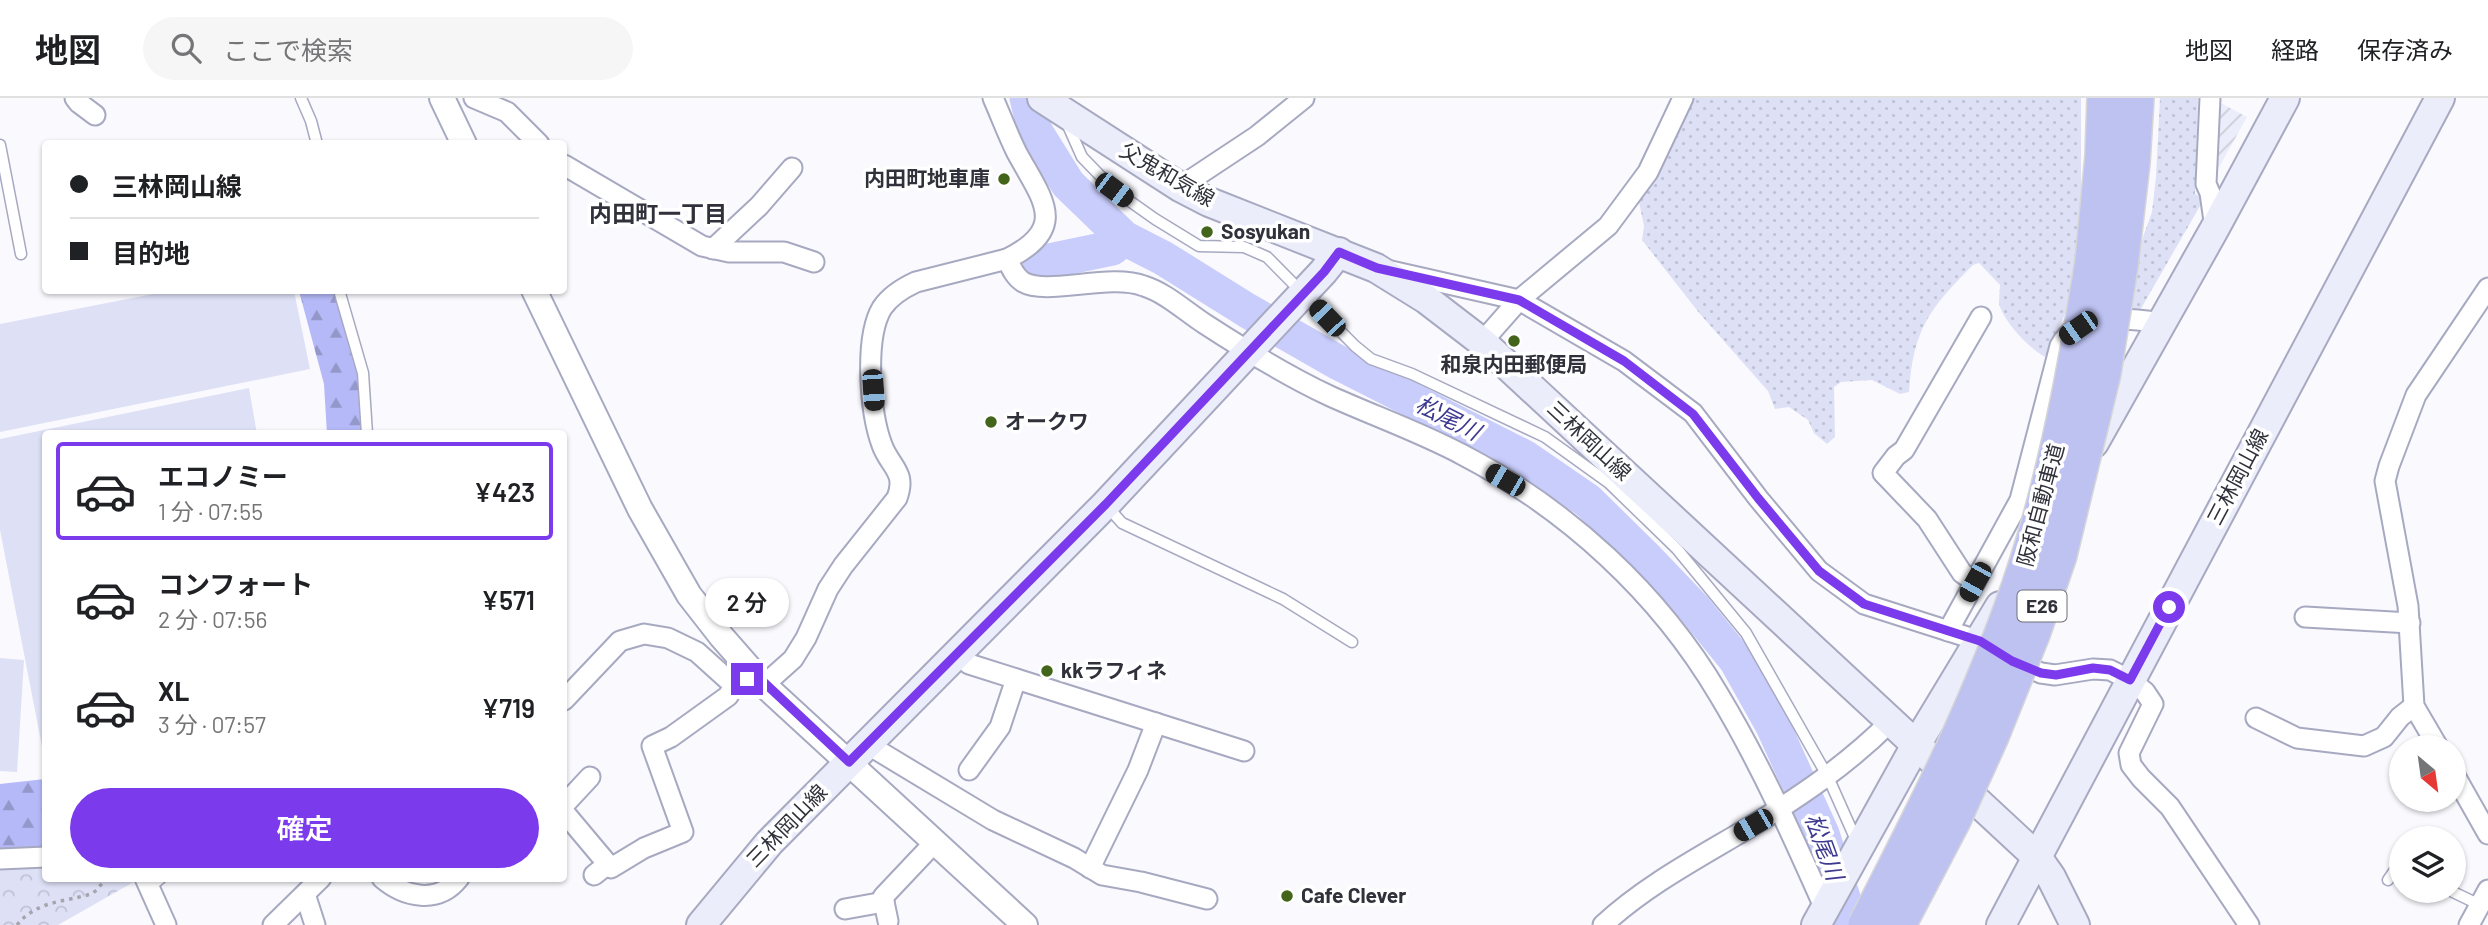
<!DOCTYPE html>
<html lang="ja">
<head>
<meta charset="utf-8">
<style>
	:root { --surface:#fff; --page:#f6f6f6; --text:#202124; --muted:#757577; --line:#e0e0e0; --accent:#7c3aed }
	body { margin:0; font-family:Barlow,"Noto Sans JP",sans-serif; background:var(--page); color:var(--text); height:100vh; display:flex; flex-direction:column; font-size:26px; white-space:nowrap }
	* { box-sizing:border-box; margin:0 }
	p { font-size:23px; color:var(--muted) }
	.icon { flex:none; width:38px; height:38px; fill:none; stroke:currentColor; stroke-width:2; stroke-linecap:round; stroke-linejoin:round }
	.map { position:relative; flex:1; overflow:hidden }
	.details { position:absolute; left:42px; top:332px; width:525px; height:452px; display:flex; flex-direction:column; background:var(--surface); border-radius:7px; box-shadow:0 2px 5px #0004 }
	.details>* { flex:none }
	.top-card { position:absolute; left:42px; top:42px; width:525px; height:154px; border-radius:7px; box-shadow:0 2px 5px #0004; display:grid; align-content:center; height:154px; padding:0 28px; background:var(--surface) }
	.needle { width:46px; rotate:151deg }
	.tools { position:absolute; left:2389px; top:637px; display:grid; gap:14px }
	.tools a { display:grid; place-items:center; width:77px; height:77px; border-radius:50%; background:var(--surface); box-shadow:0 2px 5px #0004; font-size:35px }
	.end { position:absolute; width:32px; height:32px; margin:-16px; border:9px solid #7c3aed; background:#fff; box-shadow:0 0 0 4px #fff }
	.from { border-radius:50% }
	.bubble { position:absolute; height:49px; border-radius:24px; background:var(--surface); box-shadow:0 2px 5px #0004; font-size:23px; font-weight:600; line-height:49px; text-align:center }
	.car { position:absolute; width:21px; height:42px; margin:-21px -10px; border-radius:9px; box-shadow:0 0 5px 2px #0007; background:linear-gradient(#222 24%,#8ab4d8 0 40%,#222 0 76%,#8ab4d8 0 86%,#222 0) }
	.top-card b { display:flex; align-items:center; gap:24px; height:66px; font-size:26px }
	.top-card b+b { border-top:2px solid var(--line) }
	.top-card i { width:18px; height:18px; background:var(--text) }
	ul { padding:12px 0 0; list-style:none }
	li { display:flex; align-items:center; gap:21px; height:98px; margin:0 14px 10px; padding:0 14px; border:4px solid transparent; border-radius:7px }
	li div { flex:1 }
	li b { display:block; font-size:26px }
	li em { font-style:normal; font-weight:600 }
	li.current { border-color:var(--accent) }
	li>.icon { width:63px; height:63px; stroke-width:1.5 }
	.primary-button { display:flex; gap:14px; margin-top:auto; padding:14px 28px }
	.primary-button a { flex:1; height:80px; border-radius:42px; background:var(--accent); color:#fff; font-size:28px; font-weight:600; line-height:80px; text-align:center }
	header { display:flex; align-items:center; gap:42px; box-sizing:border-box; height:98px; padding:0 35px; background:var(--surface); border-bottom:2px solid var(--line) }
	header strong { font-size:33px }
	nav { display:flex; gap:38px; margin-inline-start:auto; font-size:24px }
	.search { width:490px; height:63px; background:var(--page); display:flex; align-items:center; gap:18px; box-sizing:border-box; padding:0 24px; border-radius:38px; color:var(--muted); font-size:26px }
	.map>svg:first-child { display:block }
	.industrial { fill:url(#industrial-furrows) }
	.grass { fill:url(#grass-dots) }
	.forest { fill:url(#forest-firs) }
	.park { fill:url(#park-crowns) }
	.garden { fill:#dee1f6 }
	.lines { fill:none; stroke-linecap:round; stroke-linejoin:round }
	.river { stroke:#c9cdfc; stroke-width:35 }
	.service-casing { stroke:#a7a9c1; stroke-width:13 }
	.minor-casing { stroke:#a7a9c1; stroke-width:23 }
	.tertiary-casing { stroke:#a7a9c1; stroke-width:28 }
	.secondary-casing { stroke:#a7a9c1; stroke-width:32 }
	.motorway-casing { stroke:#d6d6d8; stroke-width:38 }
	.path { stroke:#a5a5ac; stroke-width:3.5; stroke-dasharray:3.5 5; stroke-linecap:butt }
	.service { stroke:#fff; stroke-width:10 }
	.minor { stroke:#fff; stroke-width:19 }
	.tertiary { stroke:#fff; stroke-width:24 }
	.secondary { stroke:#ecedfb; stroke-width:28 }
	.motorway { stroke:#bec2f1; stroke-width:35 }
	.motorway-bridge-casing { stroke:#d6d6d8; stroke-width:38; stroke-linecap:butt }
	.motorway-bridge { stroke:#bec2f1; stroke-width:35 }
	.route { stroke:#7c3aed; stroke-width:9 }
	.poi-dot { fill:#43651b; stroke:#fff; stroke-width:2.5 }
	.labels { text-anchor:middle; stroke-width:7; stroke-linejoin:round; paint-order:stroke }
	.shield { fill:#fff; stroke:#6e6f75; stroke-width:2 }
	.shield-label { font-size:19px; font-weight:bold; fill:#30313a }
	.street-label { font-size:21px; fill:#30313a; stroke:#fff }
	.poi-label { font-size:21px; font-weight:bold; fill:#30313a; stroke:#fff; text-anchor:start }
	.neighbourhood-label { font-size:23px; font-weight:bold; fill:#30313a; stroke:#fff }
	.water-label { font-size:23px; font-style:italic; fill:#3e3990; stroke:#fff }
</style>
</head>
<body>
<header>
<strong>地図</strong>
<div class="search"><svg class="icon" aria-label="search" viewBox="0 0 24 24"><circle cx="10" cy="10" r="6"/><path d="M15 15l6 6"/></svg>ここで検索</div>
<nav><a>地図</a><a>経路</a><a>保存済み</a></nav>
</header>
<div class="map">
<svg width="2488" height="827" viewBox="0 0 2488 827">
	<defs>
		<pattern id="industrial-furrows" width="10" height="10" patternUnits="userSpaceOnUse" patternTransform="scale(1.75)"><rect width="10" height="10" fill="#ebedfa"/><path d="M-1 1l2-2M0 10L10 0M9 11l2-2" fill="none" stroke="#caccd7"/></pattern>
		<pattern id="grass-dots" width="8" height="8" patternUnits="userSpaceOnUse" patternTransform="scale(1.75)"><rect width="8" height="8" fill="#dee1f6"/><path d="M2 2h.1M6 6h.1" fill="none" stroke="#bfc2d4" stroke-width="1.8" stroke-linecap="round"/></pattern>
		<pattern id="forest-firs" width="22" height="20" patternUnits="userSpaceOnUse" patternTransform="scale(1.75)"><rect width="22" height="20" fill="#b5b9f7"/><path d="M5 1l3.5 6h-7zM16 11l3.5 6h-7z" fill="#9497c9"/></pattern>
		<pattern id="park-crowns" width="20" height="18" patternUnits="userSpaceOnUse" patternTransform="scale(1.75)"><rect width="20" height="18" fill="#dee1f6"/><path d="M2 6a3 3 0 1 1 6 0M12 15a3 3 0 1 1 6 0" fill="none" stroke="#bfc2d4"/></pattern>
	</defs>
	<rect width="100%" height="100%" fill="#f9f9fe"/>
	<path class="industrial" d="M2217 3 2247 19 2213 80Z"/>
	<g class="grass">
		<path d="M1694 0H2081V139L2072 201 2045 259C2028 249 2008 228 2000 209 1998 203 2000 194 2000 187L1979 165 1973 167C1930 210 1913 231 1909 294L1900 296 1872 282 1841 284 1834 289 1835 339 1827 346 1814 335 1808 322 1789 309 1775 311 1768 293 1700 216 1642 142 1644 128 1639 104 1656 79Z"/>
		<path d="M2160 0H2198L2195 96 2204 101 2139 214 2131 212 2139 150 2152 114 2156 79Z"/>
	</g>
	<g class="forest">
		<path d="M299 193H334L358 278 363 336H327L324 286Z"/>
		<path d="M45 681V751L0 754V686Z"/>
	</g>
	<path class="park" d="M45 766 46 780 139 781 58 827H0V769Z"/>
	<g class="garden">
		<path d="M173 192 294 193 310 271 0 334V226Z"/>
		<path d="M249 290 257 336H46L45 664 0 432V341Z"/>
		<path d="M0 560 24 562 17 674 0 673Z"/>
	</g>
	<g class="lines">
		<g class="river">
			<path d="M1027 0 1035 33 1068 86 1124 140 1163 160 1248 213 1339 265 1524 359 1588 403 1648 462 1694 510 1736 562 1773 628 1822 736 1852 827"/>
			<path d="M1040 165 1112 150 1124 140"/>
		</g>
		<g class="service-casing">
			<g id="service">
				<path d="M301 0 311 23 317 46"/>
				<path d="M1066 23 1082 59 1114 92 1155 121 1199 148 1244 149 1267 159 1355 248 1371 261 1412 276 1545 339 1609 385 1677 451 1746 535 1828 679 1856 742"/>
				<path d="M0 47 21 156"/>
				<path d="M339 192 363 275 367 336"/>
				<path d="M1106 407 1122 425 1283 501 1352 544"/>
				<path d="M2388 782 2397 769H2401"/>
				<path d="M149 790 161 780"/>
				<path d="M2451 793 2480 807"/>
			</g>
		</g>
		<g class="minor-casing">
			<g id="minor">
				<path d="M75 0 79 5 95 17"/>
				<path d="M474 0 507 14 539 46"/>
				<path d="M993 0C1001 18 1008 37 1017 55 1042 101 1070 130 1007 161"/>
				<path d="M2210 0 2206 86 2210 95 2215 130"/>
				<path d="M564 67 702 148 729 154H784L814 164"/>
				<path d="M1180 89 1257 38 1304 0"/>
				<path d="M713 151 759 108 792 70"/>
				<path d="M1391 173 1519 202 1624 263 1693 315 1758 400 1819 473 1864 506 1980 543 2012 563 2041 575 2055 577 2093 571 2110 572 2130 582 2145 594 2153 606 2129 655 2131 667 2141 680 2170 709 2249 827"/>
				<path d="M1482 244 1519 202 1608 128 1648 74 1683 0"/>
				<path d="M1975 484 1962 475 1927 421 1883 375 1896 358 1904 352 1981 219"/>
				<path d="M2305 519 2410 525"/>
				<path d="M1948 533 2020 402 2060 248C2079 213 2129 220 2162 225"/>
				<path d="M959 555 969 566 1244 653"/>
				<path d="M764 587 793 561 806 540 828 491 843 468 897 400C907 374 890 369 882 347 870 315 864 240 882 210 890 198 903 190 916 184L1007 161C1011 170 1015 179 1023 184 1047 198 1109 175 1144 188 1166 195 1185 213 1205 226 1245 252 1287 278 1330 298 1374 318 1420 334 1463 357 1567 411 1659 495 1719 597 1760 665 1793 739 1825 811"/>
				<path d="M564 602 620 543 644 536 668 540 697 554 727 581 737 583 749 579"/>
				<path d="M2256 620 2297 640 2364 648 2384 639 2400 619 2414 608"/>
				<path d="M867 646 993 722 1074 760 1102 777 1141 784 1207 801"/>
				<path d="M2438 649 2414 608 2408 508 2385 383 2389 368 2416 297 2488 190"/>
				<path d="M969 672 1000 629 1016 581"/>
				<path d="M2454 676 2488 736"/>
				<path d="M564 707 590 679"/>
				<path d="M564 714 611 770 644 750 683 734 652 648 671 639 728 598 737 583"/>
				<path d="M0 761 46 759"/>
				<path d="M1090 770 1138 672 1156 625"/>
				<path d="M594 777 608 766"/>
				<path d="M145 780 166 827"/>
				<path d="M382 780C404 799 438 807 459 780"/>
				<path d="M305 796 315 827"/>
				<path d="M845 811 884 804"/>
				<path d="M888 823 883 799 934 745"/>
				<path d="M273 827 321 780"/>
				<path d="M1603 827C1646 787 1700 759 1750 729 1801 698 1848 666 1890 624"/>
				<path d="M2469 827 2488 792"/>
			</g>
		</g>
		<g class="tertiary-casing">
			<g id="tertiary">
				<path d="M442 0 464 46"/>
				<path d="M534 192 640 411 689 497 721 538 764 587 1025 827"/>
			</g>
		</g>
		<g class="secondary-casing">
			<g id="secondary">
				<path d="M1042 0 1180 89 1209 104 1376 170 1426 201 1482 244 2037 759 2051 779 2075 827"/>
				<path d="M2094 345 2215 130 2285 0"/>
				<path d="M701 827 769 745 1106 406 1323 174 1339 154"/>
				<path d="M1816 827 1916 647 2000 508"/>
				<path d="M2001 827 2440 0"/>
			</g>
		</g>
		<g class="motorway-casing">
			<g id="motorway">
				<path d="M2093 163 2103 58 2105 0"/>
				<path d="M2120 168 2132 65 2136 0"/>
			</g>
		</g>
		<path class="path" d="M17 827C36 803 64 804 91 796L97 792 106 780"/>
		<use href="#service" class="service"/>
		<use href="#minor" class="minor"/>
		<use href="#tertiary" class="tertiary"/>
		<use href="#secondary" class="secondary"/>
		<use href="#motorway" class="motorway"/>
		<g class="motorway-bridge-casing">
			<g id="motorway-bridge">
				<path d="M1866 827C1930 703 1994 577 2034 443 2061 352 2078 257 2093 163"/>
				<path d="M1898 827 1953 722 1991 638 2032 536 2059 457 2103 275 2120 168"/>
			</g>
		</g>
		<use href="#motorway-bridge" class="motorway-bridge"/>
	</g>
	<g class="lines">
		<path class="route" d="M747 581 754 575 849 664 1106 406 1324 174 1339 154 1377 170 1519 202 1624 263 1693 316 1758 400 1819 473 1864 506 1980 543 2012 563 2041 575 2056 577 2093 570 2110 572 2130 582 2169 509"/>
	</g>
	<g class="poi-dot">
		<circle cx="1004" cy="81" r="7"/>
		<circle cx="1207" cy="134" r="7"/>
		<circle cx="1514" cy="243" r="7"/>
		<circle cx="991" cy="324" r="7"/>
		<circle cx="1047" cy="573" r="7"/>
		<circle cx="1287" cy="798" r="7"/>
	</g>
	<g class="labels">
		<rect class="shield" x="2017.5" y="492.5" width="49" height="31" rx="5"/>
		<g class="shield-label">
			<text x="2042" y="515">E26</text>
		</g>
		<g class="street-label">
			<text transform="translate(1167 77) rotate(30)" y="7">父鬼和気線</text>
			<text transform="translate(1589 343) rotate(43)" y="7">三林岡山線</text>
			<text transform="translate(2238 379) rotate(-62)" y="7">三林岡山線</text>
			<text transform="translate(2041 407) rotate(-75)" y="7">阪和自動車道</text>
			<text transform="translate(787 728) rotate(-46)" y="7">三林岡山線</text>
		</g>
		<g class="poi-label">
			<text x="990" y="88" text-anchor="end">内田町地車庫</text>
			<text x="1221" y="141">Sosyukan</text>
			<text x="1514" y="274" text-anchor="middle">和泉内田郵便局</text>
			<text x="1005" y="331">オークワ</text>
			<text x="1061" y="580">kkラフィネ</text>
			<text x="1301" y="805">Cafe Clever</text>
		</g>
		<g class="neighbourhood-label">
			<text x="658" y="124">内田町一丁目</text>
		</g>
		<g class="water-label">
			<text transform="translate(1448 320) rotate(27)" y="8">松尾川</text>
			<text transform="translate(1824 749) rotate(70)" y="8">松尾川</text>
		</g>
	</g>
</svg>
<div class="tools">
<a><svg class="needle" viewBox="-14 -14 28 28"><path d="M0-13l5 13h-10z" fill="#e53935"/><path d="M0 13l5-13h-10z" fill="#757577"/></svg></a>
<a><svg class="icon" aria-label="layers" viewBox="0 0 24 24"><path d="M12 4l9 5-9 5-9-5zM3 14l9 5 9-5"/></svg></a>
</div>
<i class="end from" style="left:2169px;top:509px"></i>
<i class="end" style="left:747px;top:581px"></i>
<div class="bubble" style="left:705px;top:480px;width:84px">2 分</div>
<i class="car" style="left:1114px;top:92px;rotate:127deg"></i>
<i class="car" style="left:1327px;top:220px;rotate:316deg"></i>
<i class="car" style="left:2078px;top:230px;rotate:235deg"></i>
<i class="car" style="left:873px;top:292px;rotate:176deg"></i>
<i class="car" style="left:1505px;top:382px;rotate:300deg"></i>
<i class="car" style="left:1975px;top:484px;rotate:209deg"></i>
<i class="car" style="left:1753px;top:727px;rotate:240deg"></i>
<div class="top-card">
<b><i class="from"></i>三林岡山線</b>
<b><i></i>目的地</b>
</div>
<section class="details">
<ul>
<li class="current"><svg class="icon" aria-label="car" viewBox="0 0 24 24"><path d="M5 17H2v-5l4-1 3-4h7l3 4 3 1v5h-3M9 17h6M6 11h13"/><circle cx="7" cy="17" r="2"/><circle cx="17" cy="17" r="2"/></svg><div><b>エコノミー</b><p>1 分 · 07:55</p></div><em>¥423</em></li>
<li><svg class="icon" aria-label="car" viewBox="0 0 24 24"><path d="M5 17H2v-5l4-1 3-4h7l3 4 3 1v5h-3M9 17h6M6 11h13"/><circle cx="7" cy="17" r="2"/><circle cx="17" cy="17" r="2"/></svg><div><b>コンフォート</b><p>2 分 · 07:56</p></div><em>¥571</em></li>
<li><svg class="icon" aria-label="car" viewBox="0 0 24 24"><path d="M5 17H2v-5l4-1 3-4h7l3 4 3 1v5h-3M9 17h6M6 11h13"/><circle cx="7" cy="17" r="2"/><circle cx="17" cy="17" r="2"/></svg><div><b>XL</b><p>3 分 · 07:57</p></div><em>¥719</em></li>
</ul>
<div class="primary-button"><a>確定</a></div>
</section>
</div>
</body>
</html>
